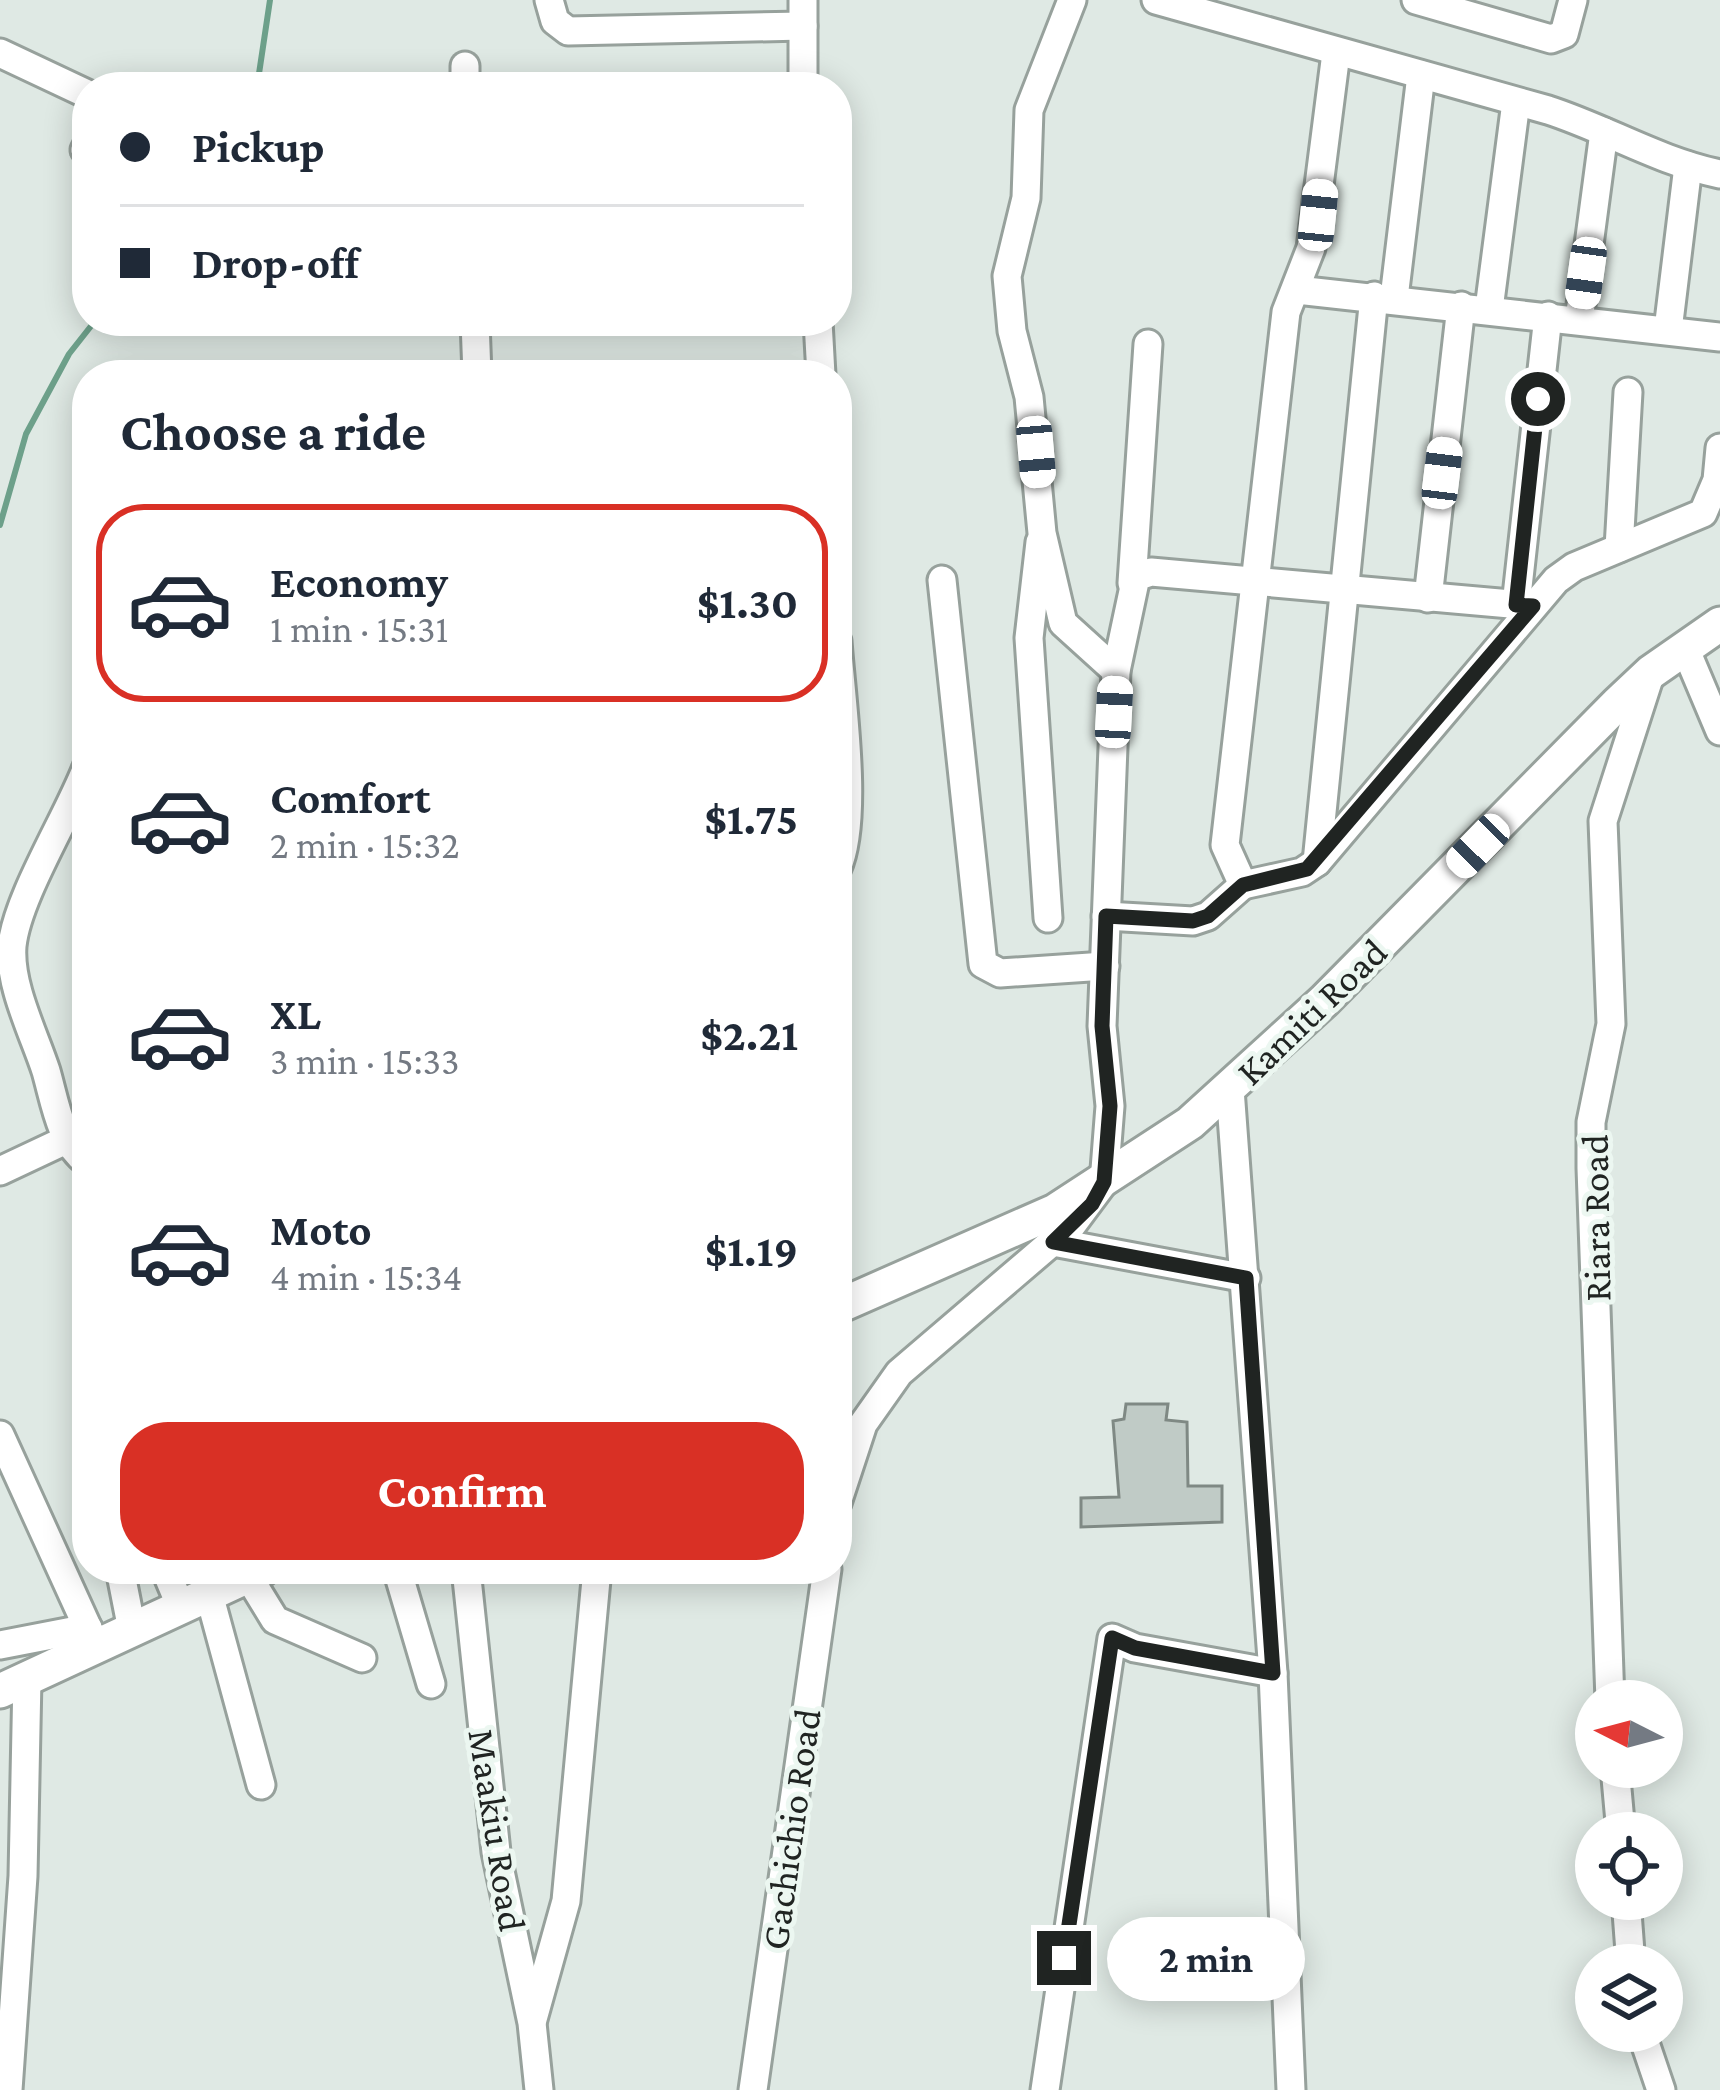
<!DOCTYPE html>
<html lang="en">
<head>
<meta charset="utf-8">
<style>
	:root { --surface:#fff; --page:#f6f6f7; --text:#1f2937; --muted:#747a83; --line:#e0e1e3; --accent:#d93025 }
	body { margin:0; font-family:"Crimson Pro",serif; background:var(--page); color:var(--text); height:100vh; display:flex; flex-direction:column; font-size:45px; white-space:nowrap }
	* { box-sizing:border-box; margin:0 }
	p { font-size:39px; color:var(--muted) }
	.icon { flex:none; width:66px; height:66px; fill:none; stroke:currentColor; stroke-width:2; stroke-linecap:round; stroke-linejoin:round }
	.map { position:relative; flex:1; overflow:hidden }
	.panel { position:absolute; left:72px; top:360px; width:780px; height:1224px; display:flex; flex-direction:column; background:var(--surface); border-radius:48px; box-shadow:0 6px 30px #0003 }
	.panel>* { flex:none }
	.banner { position:absolute; left:72px; top:72px; width:780px; height:264px; border-radius:48px; box-shadow:0 6px 30px #0003; display:grid; align-content:center; height:264px; padding:0 48px; background:var(--surface) }
	.needle { width:78px; rotate:276deg }
	.buttons { position:absolute; left:1575px; top:1680px; display:grid; gap:24px }
	.buttons a { display:grid; place-items:center; width:108px; height:108px; border-radius:50%; background:var(--surface); box-shadow:0 6px 30px #0003; font-size:60px }
	.end { position:absolute; width:54px; height:54px; margin:-27px; border:15px solid #202422; background:#fff; box-shadow:0 0 0 6px #fff }
	.from { border-radius:50% }
	.bubble { position:absolute; height:84px; border-radius:42px; background:var(--surface); box-shadow:0 6px 30px #0003; font-size:39px; font-weight:700; line-height:84px; text-align:center }
	.car { position:absolute; width:36px; height:72px; margin:-36px -18px; border-radius:15px; box-shadow:0 0 9px 3px #0007; background:linear-gradient(#fff 24%,#345 0 40%,#fff 0 76%,#345 0 86%,#fff 0) }
	.banner b { display:flex; align-items:center; gap:42px; height:114px; font-size:45px }
	.banner b+b { border-top:3px solid var(--line) }
	.banner i { width:30px; height:30px; background:var(--text) }
	ul { padding:0; list-style:none }
	li { display:flex; align-items:center; gap:36px; height:198px; margin:0 24px 18px; padding:0 24px; border:6px solid transparent; border-radius:48px }
	li div { flex:1 }
	li b { display:block; font-size:45px }
	li em { font-style:normal; font-weight:700 }
	li.on { border-color:var(--accent) }
	li>.icon { width:108px; height:108px; stroke-width:1.5 }
	h2 { padding:0 48px; font-size:54px; line-height:144px }
	.primary-button { display:flex; gap:24px; margin-top:auto; padding:24px 48px }
	.primary-button a { flex:1; height:138px; border-radius:48px; background:var(--accent); color:#fff; font-size:48px; font-weight:700; line-height:138px; text-align:center }
	.map>svg:first-child { display:block }
	.lines { fill:none; stroke-linecap:round; stroke-linejoin:round }
	.stream { stroke:#6da08a; stroke-width:6 }
	.building { fill:#c0cbc6; stroke:#7f8984; stroke-width:3 }
	.minor-casing { stroke:#97a19c; stroke-width:33 }
	.major-casing { stroke:#97a19c; stroke-width:39 }
	.minor { stroke:#fff; stroke-width:27 }
	.major { stroke:#fff; stroke-width:33 }
	.route { stroke:#202422; stroke-width:15 }
	.labels { text-anchor:middle; stroke-width:10; stroke-linejoin:round; paint-order:stroke }
	.street-label { font-size:39px; fill:#202422; stroke:#ecf7f1 }
</style>
</head>
<body>
<div class="map">
<svg width="1720" height="2090" viewBox="0 0 1720 2090">
	<rect width="100%" height="100%" fill="#dfe9e4"/>
	<g class="lines">
		<g class="stream">
			<path d="M257 87 270 0"/>
			<path d="M0 525 26 434 69 354 95 321"/>
		</g>
	</g>
	<path class="building" d="M1126 1404H1168L1166 1420 1187 1422 1188 1486H1222V1522L1081 1527V1498L1119 1497 1113 1421 1124 1419Z"/>
	<g class="lines">
		<g class="minor-casing">
			<g id="minor">
				<path d="M549 0 555 21 568 31 803 26"/>
				<path d="M803 0V87"/>
				<path d="M1072 0 1029 110 1026 198 1007 276 1012 331 1029 397 1042 533 1063 623 1116 671"/>
				<path d="M1156 0 1548 110C1607 129 1658 161 1720 174"/>
				<path d="M1416 0 1551 39 1564 34 1573 0"/>
				<path d="M0 53 87 94"/>
				<path d="M1336 53 1311 248 1286 312 1225 845 1243 885 1302 872 1317 862 1556 580 1574 567 1703 513 1717 480 1720 448"/>
				<path d="M465 66V87"/>
				<path d="M85 150 87 146"/>
				<path d="M1297 290 1720 337"/>
				<path d="M1394 298 1421 75"/>
				<path d="M1489 309 1516 102"/>
				<path d="M1579 320 1604 132"/>
				<path d="M475 321 477 375"/>
				<path d="M818 321 821 375"/>
				<path d="M1668 330 1688 166"/>
				<path d="M1040 542 1029 638 1048 918"/>
				<path d="M1619 548 1628 392"/>
				<path d="M942 580 983 964 1000 973 1105 966"/>
				<path d="M1132 583 1148 344"/>
				<path d="M1428 598 1461 306"/>
				<path d="M1516 605 1548 316"/>
				<path d="M837 641C841 698 859 819 837 868"/>
				<path d="M1685 648 1720 731"/>
				<path d="M87 767C68 817 17 897 12 946 9 986 34 1034 46 1071 55 1102 60 1142 87 1162"/>
				<path d="M1317 862 1374 296"/>
				<path d="M1106 916 1193 921 1208 916 1243 885"/>
				<path d="M1230 1089 1273 1673 1291 2090"/>
				<path d="M0 1171 68 1139"/>
				<path d="M1053 1242 1246 1278"/>
				<path d="M0 1435 96 1646"/>
				<path d="M837 1503 863 1424 899 1373 1072 1225 1104 1182 1110 1106 1102 1026 1116 671 1136 577 1151 572 1533 606"/>
				<path d="M120 1569 132 1630"/>
				<path d="M165 1569 181 1607"/>
				<path d="M397 1569 431 1684"/>
				<path d="M466 1569 496 1852 532 2023 539 2090"/>
				<path d="M248 1576 275 1620 362 1658"/>
				<path d="M209 1594 261 1785"/>
				<path d="M0 1645 88 1628"/>
				<path d="M1610 1701 1591 1168V1122L1611 1024 1603 821 1651 672"/>
				<path d="M1615 1767 1621 1833"/>
				<path d="M1626 1899 1631 1965"/>
				<path d="M533 2019 566 1901 597 1569"/>
				<path d="M1641 2031 1661 2090"/>
				<path d="M8 2090 23 1876 27 1678"/>
				<path d="M753 2090 827 1569"/>
				<path d="M1045 2090 1112 1638 1135 1648 1273 1673"/>
			</g>
		</g>
		<g class="major-casing">
			<g id="major">
				<path d="M837 1307 1055 1211 1190 1123 1324 1001 1617 704 1651 672 1720 624"/>
				<path d="M0 1691 263 1569"/>
			</g>
		</g>
		<use href="#minor" class="minor"/>
		<use href="#major" class="major"/>
	</g>
	<g class="lines">
		<path class="route" d="M1064 1958 1112 1638 1135 1648 1273 1673 1246 1278 1053 1242 1092 1204 1104 1182 1110 1106 1102 1026 1106 916 1193 921 1208 916 1243 885 1307 869 1533 606 1516 605 1538 399"/>
	</g>
	<g class="labels">
		<g class="street-label">
			<text transform="translate(1311 1011) rotate(-44)" y="14">Kamiti Road</text>
			<text transform="translate(1595 1218) rotate(-91)" y="14">Riara Road</text>
			<text transform="translate(790 1829) rotate(-82)" y="14">Gachichio Road</text>
			<text transform="translate(498 1830) rotate(81)" y="14">Maakiu Road</text>
		</g>
	</g>
</svg>
<div class="buttons">
<a><svg class="needle" viewBox="-14 -14 28 28"><path d="M0-13l5 13h-10z" fill="#e53935"/><path d="M0 13l5-13h-10z" fill="#747a83"/></svg></a>
<a><svg class="icon" aria-label="locate" viewBox="0 0 24 24"><circle cx="12" cy="12" r="6"/><path d="M12 2v4M12 18v4M2 12h4M18 12h4"/></svg></a>
<a><svg class="icon" aria-label="layers" viewBox="0 0 24 24"><path d="M12 4l9 5-9 5-9-5zM3 14l9 5 9-5"/></svg></a>
</div>
<i class="end from" style="left:1538px;top:399px"></i>
<i class="end" style="left:1064px;top:1958px"></i>
<div class="bubble" style="left:1107px;top:1917px;width:198px">2 min</div>
<i class="car" style="left:1318px;top:215px;rotate:6deg"></i>
<i class="car" style="left:1586px;top:273px;rotate:188deg"></i>
<i class="car" style="left:1036px;top:452px;rotate:175deg"></i>
<i class="car" style="left:1442px;top:473px;rotate:7deg"></i>
<i class="car" style="left:1114px;top:712px;rotate:3deg"></i>
<i class="car" style="left:1478px;top:846px;rotate:224deg"></i>
<div class="banner">
<b><i class="from"></i>Pickup</b>
<b><i></i>Drop-off</b>
</div>
<section class="panel">
<h2>Choose a ride</h2>
<ul>
<li class="on"><svg class="icon" aria-label="car" viewBox="0 0 24 24"><path d="M5 17H2v-5l4-1 3-4h7l3 4 3 1v5h-3M9 17h6M6 11h13"/><circle cx="7" cy="17" r="2"/><circle cx="17" cy="17" r="2"/></svg><div><b>Economy</b><p>1 min · 15:31</p></div><em>$1.30</em></li>
<li><svg class="icon" aria-label="car" viewBox="0 0 24 24"><path d="M5 17H2v-5l4-1 3-4h7l3 4 3 1v5h-3M9 17h6M6 11h13"/><circle cx="7" cy="17" r="2"/><circle cx="17" cy="17" r="2"/></svg><div><b>Comfort</b><p>2 min · 15:32</p></div><em>$1.75</em></li>
<li><svg class="icon" aria-label="car" viewBox="0 0 24 24"><path d="M5 17H2v-5l4-1 3-4h7l3 4 3 1v5h-3M9 17h6M6 11h13"/><circle cx="7" cy="17" r="2"/><circle cx="17" cy="17" r="2"/></svg><div><b>XL</b><p>3 min · 15:33</p></div><em>$2.21</em></li>
<li><svg class="icon" aria-label="car" viewBox="0 0 24 24"><path d="M5 17H2v-5l4-1 3-4h7l3 4 3 1v5h-3M9 17h6M6 11h13"/><circle cx="7" cy="17" r="2"/><circle cx="17" cy="17" r="2"/></svg><div><b>Moto</b><p>4 min · 15:34</p></div><em>$1.19</em></li>
</ul>
<div class="primary-button"><a>Confirm</a></div>
</section>
</div>
</body>
</html>
